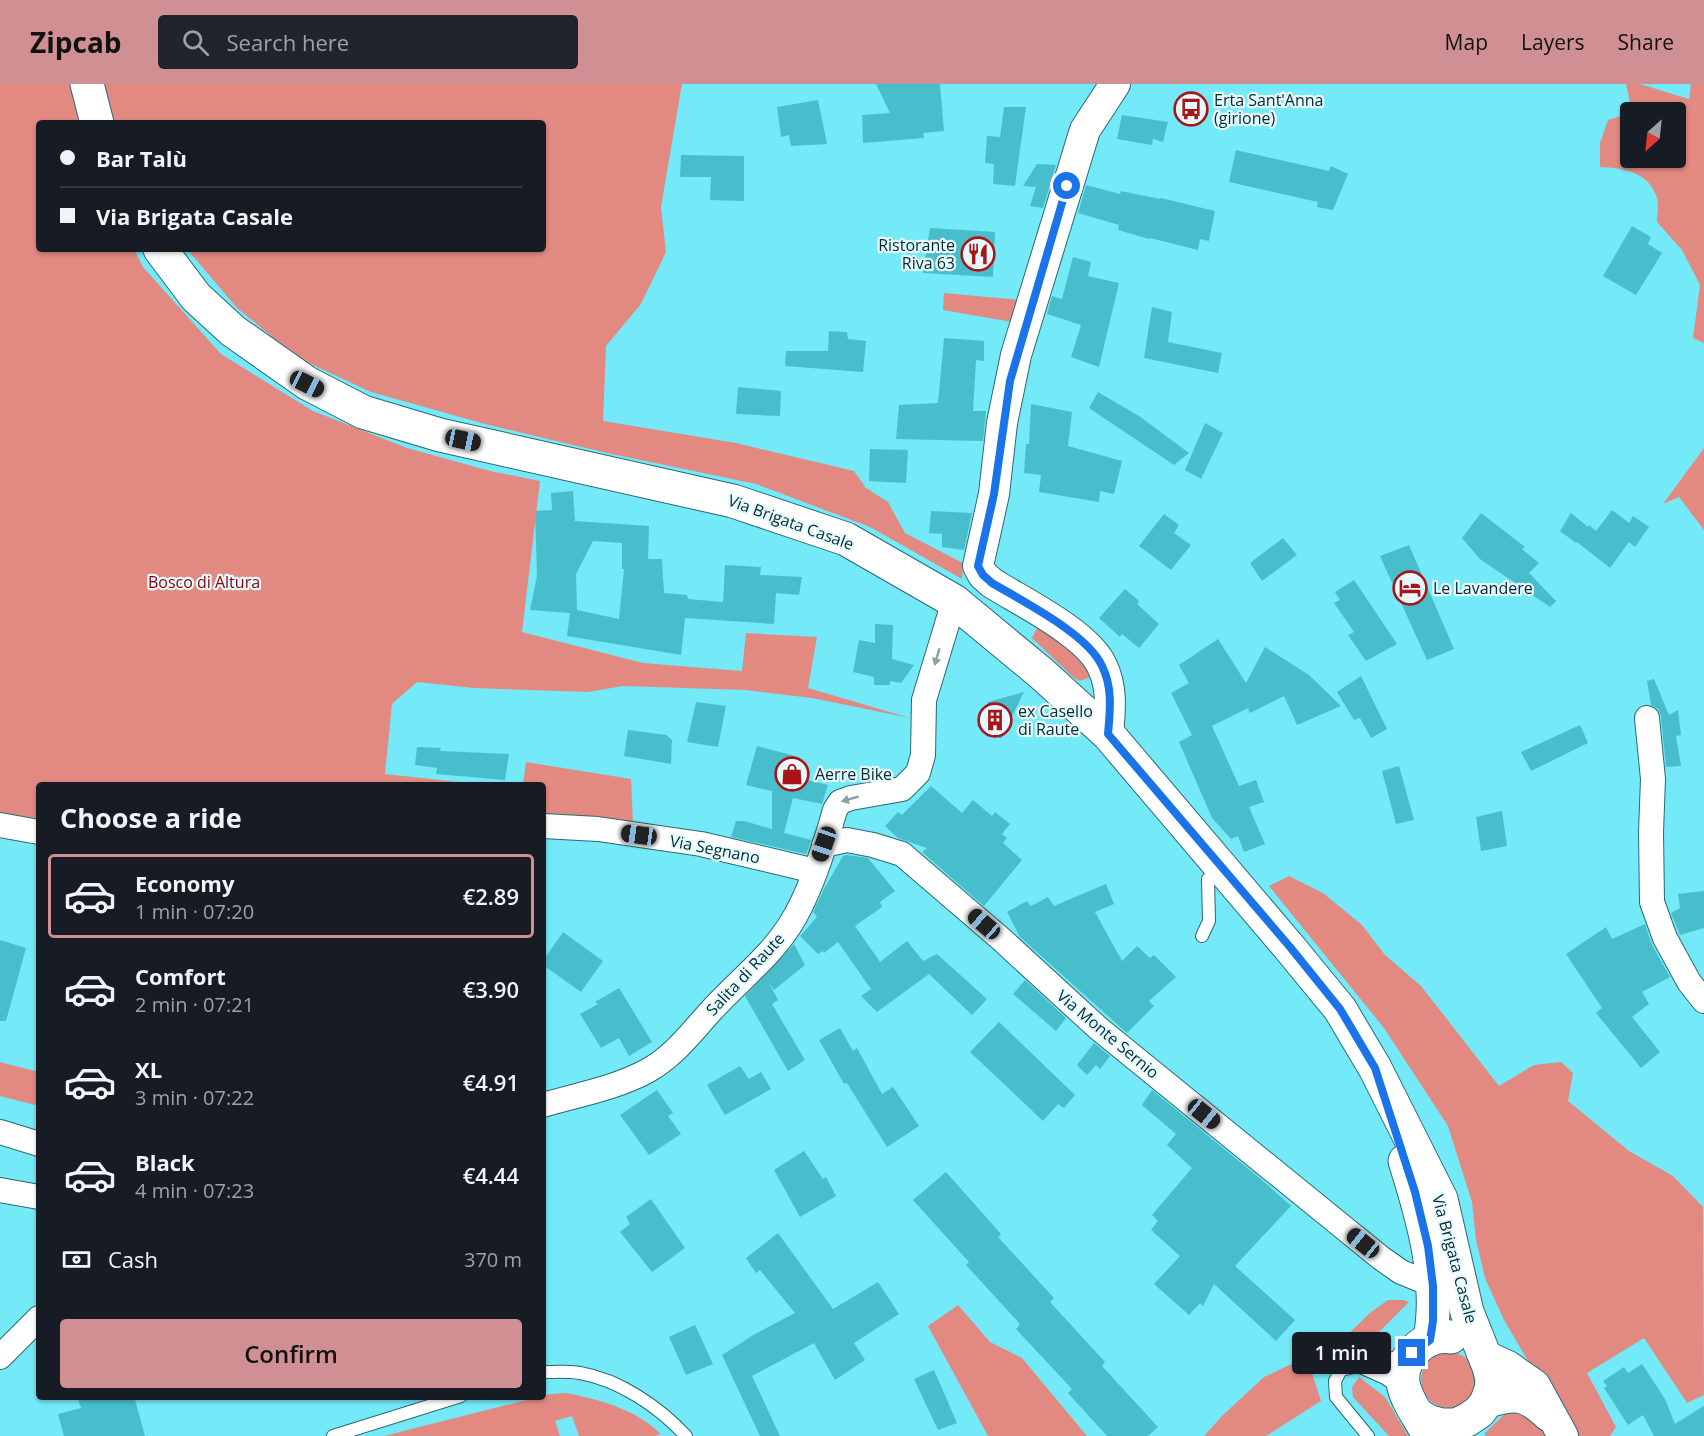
<!DOCTYPE html>
<html lang="en">
<head>
<meta charset="utf-8">
<style>
	:root { --surface:#171b24; --page:#20242c; --text:#f1f3f6; --muted:#9ea1a6; --line:#363941; --accent:#d08f93 }
	body { margin:0; font-family:"Open Sans",sans-serif; background:var(--page); color:var(--text); height:100vh; display:flex; flex-direction:column; font-size:22px; white-space:nowrap }
	* { box-sizing:border-box; margin:0 }
	p { font-size:20px; color:var(--muted) }
	.icon { flex:none; width:33px; height:33px; fill:none; stroke:currentColor; stroke-width:2; stroke-linecap:round; stroke-linejoin:round }
	.map { position:relative; flex:1; overflow:hidden }
	.drawer { position:absolute; left:36px; top:698px; width:510px; height:618px; display:flex; flex-direction:column; background:var(--surface); border-radius:6px; box-shadow:0 2px 4px #0004 }
	.drawer>* { flex:none }
	.guide { position:absolute; left:36px; top:36px; width:510px; height:132px; border-radius:6px; box-shadow:0 2px 4px #0004; display:grid; align-content:center; height:132px; padding:0 24px; background:var(--surface) }
	.needle { width:39px; rotate:207deg }
	.fabs { position:absolute; left:1620px; top:18px; display:grid; gap:12px }
	.fabs a { display:grid; place-items:center; width:66px; height:66px; border-radius:6px; background:var(--surface); box-shadow:0 2px 4px #0004; font-size:30px }
	.end { position:absolute; width:27px; height:27px; margin:-14px; border:8px solid #1a73e8; background:#fff; box-shadow:0 0 0 3px #fff }
	.from { border-radius:50% }
	.bubble { position:absolute; height:42px; border-radius:6px; background:var(--surface); box-shadow:0 2px 4px #0004; font-size:20px; font-weight:600; line-height:42px; text-align:center }
	.car { position:absolute; width:18px; height:36px; margin:-18px -9px; border-radius:8px; box-shadow:0 0 4px 2px #0007; background:linear-gradient(#222 24%,#8ab4d8 0 40%,#222 0 76%,#8ab4d8 0 86%,#222 0) }
	.guide b { display:flex; align-items:center; gap:21px; height:57px; font-size:22px }
	.guide b+b { border-top:2px solid var(--line) }
	.guide i { width:15px; height:15px; background:var(--text) }
	ul { padding:0; list-style:none }
	li { display:flex; align-items:center; gap:18px; height:84px; margin:0 12px 9px; padding:0 12px; border:3px solid transparent; border-radius:6px }
	li div { flex:1 }
	li b { display:block; font-size:22px }
	li em { font-style:normal; font-weight:600 }
	li.on { border-color:var(--accent) }
	li>.icon { width:54px; height:54px; stroke-width:1.5 }
	h2 { padding:0 24px; font-size:27px; line-height:72px }
	.pay { display:flex; align-items:center; gap:15px; height:66px; padding:0 24px; font-size:22px }
	.pay p { margin-inline-start:auto }
	.button { display:flex; gap:12px; margin-top:auto; padding:12px 24px }
	.button a { flex:1; height:69px; border-radius:6px; background:var(--accent); color:#111; font-size:24px; font-weight:600; line-height:69px; text-align:center }
	header { display:flex; align-items:center; gap:36px; box-sizing:border-box; height:84px; padding:0 30px; background:var(--accent); color:#111 }
	header strong { font-size:28px }
	nav { display:flex; gap:33px; margin-inline-start:auto; font-size:21px }
	.search { width:420px; height:54px; background:var(--page); display:flex; align-items:center; gap:15px; box-sizing:border-box; padding:0 21px; border-radius:6px; color:var(--muted); font-size:22px }
	.map>svg:first-child { display:block }
	.green { fill:#e28a81 }
	.building { fill:#48becd; fill-rule:evenodd }
	.lines { fill:none; stroke-linecap:round; stroke-linejoin:round }
	.service-casing { stroke:#2a6971; stroke-width:14 }
	.minor-casing { stroke:#2a6971; stroke-width:26 }
	.tertiary-casing { stroke:#2a6971; stroke-width:32 }
	.primary-casing { stroke:#2a6971; stroke-width:35 }
	.service { stroke:#fff; stroke-width:12 }
	.minor { stroke:#fff; stroke-width:24 }
	.tertiary { stroke:#fff; stroke-width:30 }
	.primary { stroke:#fff; stroke-width:33 }
	.oneway { fill:#8ea0a2 }
	.route { stroke:#1a73e8; stroke-width:8 }
	.labels { text-anchor:middle; stroke-width:4.5; stroke-linejoin:round; paint-order:stroke }
	.poi-label { font-size:16px; fill:#032b30; stroke:#e6fafd; text-anchor:start }
	.street-label { font-size:16px; fill:#032b30; stroke:#e6fafd }
	.park-label { font-size:16px; fill:#89000c; stroke:#e6fafd }
</style>
</head>
<body>
<header>
<strong>Zipcab</strong>
<div class="search"><svg class="icon" aria-label="search" viewBox="0 0 24 24"><circle cx="10" cy="10" r="6"/><path d="M15 15l6 6"/></svg>Search here</div>
<nav><a>Map</a><a>Layers</a><a>Share</a></nav>
</header>
<div class="map">
<svg width="1704" height="1352" viewBox="0 0 1704 1352">
	<rect width="100%" height="100%" fill="#74e9f8"/>
	<g class="green">
		<path d="M0 0H682L661 123 666 168 641 220 606 262 603 337 736 359 854 387 866 404 888 418 905 449 963 479 962 495 870 443 756 400 607 369 485 340 371 308 298 274 237 224 187 165H543V39H39V165H134L143 183 221 270 313 327 407 364 490 387 540 397 522 548 643 579 742 587 746 549 817 553 808 604 910 634 812 614 746 606 623 602 588 608 473 604 417 598 392 620 385 690 477 700H39V735L0 729Z"/>
		<path d="M1626 0H1640L1689 15 1691 0H1704V259L1693 254 1700 201 1682 166 1657 138C1657 131 1659 121 1657 114 1649 88 1624 84 1600 83V59L1608 36 1630 29V74H1676V28H1632Z"/>
		<path d="M944 209 1022 216 1012 238 943 226Z"/>
		<path d="M1704 364V446L1679 413 1663 420Z"/>
		<path d="M1038 542 1060 553 1093 586 1090 593 1080 597 1074 594 1032 554Z"/>
		<path d="M526 678 631 695 633 740 543 731V700H523Z"/>
		<path d="M1289 792 1323 809 1362 841 1385 871 1421 902 1499 1002 1534 981 1561 978 1573 989 1568 1017 1629 1067 1673 1092 1703 1123 1704 1311 1687 1319 1644 1254 1587 1289 1616 1343 1610 1352H1572L1504 1236 1485 1194 1476 1156 1472 1118 1448 1042 1384 944 1269 802Z"/>
		<path d="M0 978 39 988V1022L0 1012Z"/>
		<path d="M1388 1216H1404L1409 1218 1362 1265 1312 1289 1321 1317 1266 1352H1204L1223 1331 1264 1293 1342 1256 1371 1228Z"/>
		<path d="M958 1221 990 1258 1022 1274 1087 1352H988L928 1242Z"/>
		<circle cx="1449" cy="1296" r="28"/>
		<path d="M1359 1293 1385 1313 1408 1352H1389L1353 1313 1352 1303Z"/>
		<path d="M566 1309C601 1316 635 1325 661 1350L655 1352H579L572 1332 555 1337 560 1352H384L550 1310Z"/>
		<path d="M1525 1325 1549 1352H1485V1349L1505 1330Z"/>
	</g>
	<g class="building">
		<path d="M876 0H940L944 47 923 49 924 54 863 59 862 31 890 29Z"/>
		<path d="M818 16 827 60 791 62 789 51 781 53 777 23Z"/>
		<path d="M1004 23H1026L1015 102 993 100 994 80 985 79 987 52 1000 53Z"/>
		<path d="M1122 31 1168 38 1163 58 1153 55 1152 61 1117 55Z"/>
		<path d="M1236 66 1329 87 1331 82 1348 90 1333 126 1317 123 1318 118 1229 98Z"/>
		<path d="M681 71 744 72V117L710 116 711 93H680Z"/>
		<path d="M1037 80 1056 81 1043 124 1030 122 1036 103 1023 102Z"/>
		<path d="M1086 101 1120 110 1121 107 1160 115 1161 114 1215 127 1209 157 1200 155 1198 166 1150 154 1149 155 1118 146 1119 141 1078 129Z"/>
		<path d="M1632 142 1651 153 1648 160 1662 169 1636 211 1603 192Z"/>
		<path d="M930 144 995 148 993 193 923 189Z"/>
		<path d="M1073 173 1091 178 1088 192 1119 199 1099 283 1071 273 1081 241 1047 230 1052 212 1062 215Z"/>
		<path d="M1152 223 1172 228 1168 258 1222 269 1218 289 1144 274Z"/>
		<path d="M829 247 847 248 848 255 866 257 863 288 785 282 786 267H828Z"/>
		<path d="M944 254 984 257V277L976 276 973 327H986L983 357 896 355 899 321 938 319Z"/>
		<path d="M738 303 781 307 780 332 736 330Z"/>
		<path d="M1098 308 1139 332 1189 369 1174 381 1089 324Z"/>
		<path d="M1031 320 1072 328 1068 362 1122 377 1114 410 1100 407 1099 418 1039 408 1041 391 1024 389 1026 360H1029Z"/>
		<path d="M1205 339 1223 349 1201 395 1185 386Z"/>
		<path d="M870 365 908 366 906 399 869 397Z"/>
		<path d="M573 407 575 437 649 442 648 475H662L664 509 687 511 688 515 723 518 725 481 761 483 760 491 802 493 799 511 776 509 774 540 685 534 681 571 567 552 570 529 530 526 537 492 535 427 552 426 551 409ZM593 457 622 459V485H624L619 535 577 526 576 490Z"/>
		<path d="M1612 426 1629 439 1633 432 1649 443 1635 463 1629 458 1610 484 1577 458 1576 459 1560 447 1571 429 1588 443 1589 441 1596 447Z"/>
		<path d="M931 427 972 429 964 466 942 463V450L929 449Z"/>
		<path d="M1481 429 1525 463 1522 465 1539 479 1529 489 1556 517 1550 523 1480 475 1462 454Z"/>
		<path d="M1164 430 1179 441 1174 449 1191 461 1171 486 1139 462Z"/>
		<path d="M1283 454 1297 471 1262 497 1250 479Z"/>
		<path d="M1409 461 1454 565 1427 576 1380 472Z"/>
		<path d="M1354 496 1397 560 1366 577 1348 551 1354 548 1334 519 1340 516 1335 508Z"/>
		<path d="M1125 505 1139 517 1137 520 1159 540 1139 564 1122 550 1120 553 1099 534Z"/>
		<path d="M875 540 893 541 892 575 914 581 901 599 890 597V601H874V593L853 588 859 556 875 559Z"/>
		<path d="M1218 555 1246 599 1265 563 1309 591 1341 622 1297 641 1284 612 1250 629 1248 624 1212 642 1239 702 1256 696 1264 718 1249 723 1265 760 1244 768 1238 752 1231 755 1212 734 1179 658 1192 651 1171 609 1189 599 1179 581Z"/>
		<path d="M1361 592 1387 645 1371 654 1360 634 1354 636 1337 608Z"/>
		<path d="M1654 595 1669 631 1678 626 1681 651 1676 652 1681 682 1666 683 1661 632 1658 625 1651 621 1647 597Z"/>
		<path d="M1024 608 1001 655 977 642 988 618Z"/>
		<path d="M696 618 726 622 718 663 687 658Z"/>
		<path d="M1580 641 1588 659 1531 687 1521 668Z"/>
		<path d="M628 646 666 651 672 656 671 680 624 672Z"/>
		<path d="M757 662 795 672V677L807 680 804 695 828 701 822 720 793 714 784 749 811 756 806 770 731 753 736 737H744L772 745V707L746 701Z"/>
		<path d="M417 663 441 664 440 667 509 670 505 696 436 690 437 684 415 681Z"/>
		<path d="M1399 682 1414 736 1396 740 1382 687Z"/>
		<path d="M931 702 962 729 973 716 992 732 995 728 1010 740 1002 750 1007 754 1003 759 1022 776 984 822 922 768 927 764 898 754 885 742 898 728 902 731Z"/>
		<path d="M1502 727 1507 762 1481 767 1476 733Z"/>
		<path d="M847 771 868 774 895 807 880 818 882 823 855 842 880 878 907 857 923 877 937 870 987 915 972 931 929 890 877 928 861 912 871 905 838 858 824 869 823 867 818 870 800 852 817 833 813 828 824 805 843 772Z"/>
		<path d="M1106 800 1114 820 1095 828 1122 877 1137 862 1150 874 1154 871 1176 893 1149 917 1154 922 1127 949 1020 853 1007 828 1027 817 1031 822 1048 813 1054 822Z"/>
		<path d="M1704 807V844L1680 851 1671 829 1680 824 1678 810Z"/>
		<path d="M1645 840 1652 861 1670 893 1642 908 1649 920 1632 933 1660 968 1641 984 1596 929 1602 924 1566 870 1606 843 1612 855Z"/>
		<path d="M563 848 603 877 581 908 543 881V877Z"/>
		<path d="M0 856 26 864 6 937H0Z"/>
		<path d="M794 860 805 881 774 906 768 897 778 916 772 920 805 976 788 987 745 912Z"/>
		<path d="M1025 896 1066 934 1056 947 1013 910Z"/>
		<path d="M619 904 652 958 629 972 619 954 601 964 580 930 598 920 595 918Z"/>
		<path d="M999 938 1075 1011 1064 1024 1058 1020 1043 1037 970 968Z"/>
		<path d="M840 944 853 967 857 964 882 1010 893 1003 919 1042 887 1063 847 999 844 1000 819 956Z"/>
		<path d="M1094 959 1110 972 1100 985 1096 981 1087 991 1077 981Z"/>
		<path d="M740 982 749 995 761 988 771 1005 725 1031 707 1001Z"/>
		<path d="M657 1006 673 1029 668 1032 681 1050 649 1071 620 1031Z"/>
		<path d="M1152 1006 1262 1096 1291 1122 1235 1182 1295 1236 1276 1257 1214 1200 1203 1222 1200 1219 1189 1231 1154 1200 1180 1172 1151 1146 1158 1137 1152 1131 1192 1084 1167 1061 1176 1050 1142 1021Z"/>
		<path d="M804 1067 823 1095 826 1093 836 1112 800 1133 774 1086Z"/>
		<path d="M946 1088 1001 1150 998 1153 1054 1214 1050 1218 1105 1278 1102 1282 1158 1343 1148 1352H1107L1068 1309 1072 1305 1016 1245 1020 1240 966 1181 969 1178 913 1116Z"/>
		<path d="M651 1115 685 1164 652 1188 620 1148 630 1140 626 1133Z"/>
		<path d="M778 1149 833 1225 878 1198 899 1230 854 1259 865 1276 835 1296 814 1259 752 1292 780 1352H760L722 1271 755 1250 795 1229 760 1186 756 1189 746 1174Z"/>
		<path d="M695 1241 713 1280 686 1291 669 1253Z"/>
		<path d="M1642 1280 1665 1315 1675 1340 1704 1322V1352H1654L1643 1331 1628 1341 1604 1304 1607 1302 1603 1297 1624 1283 1628 1289Z"/>
		<path d="M934 1286 957 1339 938 1346 914 1295Z"/>
		<path d="M77 1312H134L145 1352H64L58 1330 81 1324Z"/>
	</g>
	<g class="lines">
		<g class="service-casing">
			<g id="service">
				<path d="M1202 852 1209 837 1208 795 1219 784"/>
				<path d="M1356 1281 1385 1294 1400 1305"/>
				<path d="M543 1288C555 1288 568 1287 580 1289 620 1296 659 1323 686 1352"/>
				<path d="M333 1352 461 1312"/>
				<path d="M1368 1352 1336 1313 1335 1297 1341 1286 1406 1271"/>
			</g>
		</g>
		<g class="minor-casing">
			<g id="minor">
				<path d="M1647 634 1653 695 1651 748 1652 818 1665 854 1689 898 1704 917"/>
				<path d="M0 741 39 748"/>
				<path d="M543 742 598 745 701 760 815 787"/>
				<path d="M824 761 847 756 873 761 902 770 1001 855 1098 944 1381 1174 1401 1188 1433 1201"/>
				<path d="M543 1021C577 1011 616 1004 647 987 673 973 690 950 710 928 736 899 769 874 790 841 810 810 825 762 835 726L840 718 851 714 902 705 918 689 923 671 924 616 954 517"/>
				<path d="M0 1048 39 1060"/>
				<path d="M0 1106 39 1113"/>
				<path d="M0 1273 39 1234"/>
			</g>
		</g>
		<g class="tertiary-casing">
			<g id="tertiary">
				<path d="M1108 650C1110 628 1113 604 1102 582 1088 550 1022 518 992 499L983 491 978 482 994 410 1002 339 1016 271 1085 46 1115 0"/>
				<path d="M1484 1271 1508 1282 1535 1301 1563 1352"/>
				<path d="M1486 1319C1515 1310 1525 1310 1548 1332"/>
			</g>
		</g>
		<g class="primary-casing">
			<g id="primary">
				<path d="M87 0 97 39"/>
				<path d="M160 165 196 213 233 247 307 299 363 328 440 351 733 417 846 455 954 517 1041 589 1108 650 1289 863 1340 925 1375 984 1441 1115 1467 1228 1489 1283 1492 1295 1491 1306 1486 1319 1479 1328 1467 1336 1456 1341H1442L1430 1338 1418 1331"/>
				<path d="M1405 1077C1423 1134 1441 1196 1430 1255"/>
				<path d="M1428 1350C1414 1322 1386 1295 1416 1265 1425 1256 1438 1251 1451 1253"/>
			</g>
		</g>
		<use href="#service" class="service"/>
		<use href="#minor" class="minor"/>
		<use href="#tertiary" class="tertiary"/>
		<use href="#primary" class="primary"/>
	</g>
	<defs><path id="oneway-solid" d="M-6-.8H1V-3.2L6.5 0L1 3.2V.8H-6Z" transform="scale(1.5)"/></defs>
	<g class="oneway">
		<use href="#oneway-solid" transform="translate(937 573) rotate(106)"/>
		<use href="#oneway-solid" transform="translate(850 715) rotate(164)"/>
	</g>
	<g class="lines">
		<path class="route" d="M1067 102 1010 297 994 410 978 482 983 491 992 499C1022 517 1088 550 1102 582 1113 604 1110 627 1108 650L1290 863 1340 925 1375 984 1415 1108 1428 1162 1433 1202V1237L1430 1256 1412 1269"/>
	</g>
	<defs>
		<g id="bus-ring" transform="scale(1.725)"><circle r="9.5" fill="#e6fafd" stroke="#a81419" stroke-width="1.5"/><path d="M-5-6H5V4H4V6H2V4H-2V6H-4V4H-5ZM-3.5-4V0h7V-4ZM-3.5 1.2v1.5H-2V1.2ZM2 1.2v1.5H3.5V1.2Z" fill="#a81419"/></g>
		<g id="restaurant-ring" transform="scale(1.725)"><circle r="9.5" fill="#e6fafd" stroke="#a81419" stroke-width="1.5"/><path d="M-5-6h1v4h1v-4h1v4h1v-4h1v5L-1.5 .5V6h-2V.5L-5-1ZM5-6V6H3V1.5H1.5Q1.5-4 5-6Z" fill="#a81419"/></g>
		<g id="hotel-ring" transform="scale(1.725)"><circle r="9.5" fill="#e6fafd" stroke="#a81419" stroke-width="1.5"/><path d="M-6-4.5h1.5V1H6V5H4.5V3h-9V5H-6ZM-4 0a1.8 1.8 0 1 1 3.6 0ZM.5 0V-2.5h3Q6-2.5 6 0Z" fill="#a81419"/></g>
		<g id="building-ring" transform="scale(1.725)"><circle r="9.5" fill="#e6fafd" stroke="#a81419" stroke-width="1.5"/><path d="M-4-6H4V6H1V3H-1V6H-4ZM-2.5-4.3h1.7v1.8h-1.7ZM.8-4.3h1.7v1.8H.8ZM-2.5-1h1.7V.8h-1.7ZM.8-1h1.7V.8H.8Z" fill="#a81419"/></g>
		<g id="shop-ring" transform="scale(1.725)"><circle r="9.5" fill="#e6fafd" stroke="#a81419" stroke-width="1.5"/><path d="M-5-2.5h2.3a2.7 3.5 0 0 1 5.4 0H5L5.5 6h-11ZM-1.5-2.5h3a1.5 2.3 0 0 0-3 0Z" fill="#a81419"/></g>
	</defs>
	<g fill-rule="evenodd">
		<use href="#bus-ring" x="1191" y="25"/>
		<use href="#restaurant-ring" x="978" y="170"/>
		<use href="#hotel-ring" x="1410" y="504"/>
		<use href="#building-ring" x="995" y="636"/>
		<use href="#shop-ring" x="792" y="690"/>
	</g>
	<g class="labels">
		<g class="poi-label">
			<text x="1214" y="22">Erta Sant'Anna<tspan x="1214" dy="18">(girione)</tspan></text>
			<text x="955" y="167" text-anchor="end">Ristorante<tspan x="955" dy="18">Riva 63</tspan></text>
			<text x="1433" y="510">Le Lavandere</text>
			<text x="1018" y="633">ex Casello<tspan x="1018" dy="18">di Raute</tspan></text>
			<text x="815" y="696">Aerre Bike</text>
		</g>
		<g class="street-label">
			<text transform="translate(791 438) rotate(20)" y="6">Via Brigata Casale</text>
			<text transform="translate(715 765) rotate(11)" y="6">Via Segnano</text>
			<text transform="translate(745 890) rotate(-47)" y="6">Salita di Raute</text>
			<text transform="translate(1108 950) rotate(40)" y="6">Via Monte Sernio</text>
			<text transform="translate(1455 1175) rotate(75)" y="6">Via Brigata Casale</text>
		</g>
		<g class="park-label">
			<text x="204" y="504">Bosco di Altura</text>
		</g>
	</g>
</svg>
<div class="fabs">
<a><svg class="needle" viewBox="-14 -14 28 28"><path d="M0-13l5 13h-10z" fill="#e53935"/><path d="M0 13l5-13h-10z" fill="#9ea1a6"/></svg></a>
</div>
<i class="end from" style="left:1067px;top:102px"></i>
<i class="end" style="left:1412px;top:1269px"></i>
<div class="bubble" style="left:1292px;top:1248px;width:99px">1 min</div>
<i class="car" style="left:307px;top:300px;rotate:117deg"></i>
<i class="car" style="left:463px;top:356px;rotate:102deg"></i>
<i class="car" style="left:639px;top:751px;rotate:278deg"></i>
<i class="car" style="left:824px;top:760px;rotate:199deg"></i>
<i class="car" style="left:984px;top:840px;rotate:311deg"></i>
<i class="car" style="left:1204px;top:1030px;rotate:129deg"></i>
<i class="car" style="left:1363px;top:1159px;rotate:309deg"></i>
<div class="guide">
<b><i class="from"></i>Bar Talù</b>
<b><i></i>Via Brigata Casale</b>
</div>
<section class="drawer">
<h2>Choose a ride</h2>
<ul>
<li class="on"><svg class="icon" aria-label="car" viewBox="0 0 24 24"><path d="M5 17H2v-5l4-1 3-4h7l3 4 3 1v5h-3M9 17h6M6 11h13"/><circle cx="7" cy="17" r="2"/><circle cx="17" cy="17" r="2"/></svg><div><b>Economy</b><p>1 min · 07:20</p></div><em>€2.89</em></li>
<li><svg class="icon" aria-label="car" viewBox="0 0 24 24"><path d="M5 17H2v-5l4-1 3-4h7l3 4 3 1v5h-3M9 17h6M6 11h13"/><circle cx="7" cy="17" r="2"/><circle cx="17" cy="17" r="2"/></svg><div><b>Comfort</b><p>2 min · 07:21</p></div><em>€3.90</em></li>
<li><svg class="icon" aria-label="car" viewBox="0 0 24 24"><path d="M5 17H2v-5l4-1 3-4h7l3 4 3 1v5h-3M9 17h6M6 11h13"/><circle cx="7" cy="17" r="2"/><circle cx="17" cy="17" r="2"/></svg><div><b>XL</b><p>3 min · 07:22</p></div><em>€4.91</em></li>
<li><svg class="icon" aria-label="car" viewBox="0 0 24 24"><path d="M5 17H2v-5l4-1 3-4h7l3 4 3 1v5h-3M9 17h6M6 11h13"/><circle cx="7" cy="17" r="2"/><circle cx="17" cy="17" r="2"/></svg><div><b>Black</b><p>4 min · 07:23</p></div><em>€4.44</em></li>
</ul>
<div class="pay"><svg class="icon" aria-label="cash" viewBox="0 0 24 24"><path d="M3 7h18v10H3z"/><circle cx="12" cy="12" r="2"/></svg>Cash<p>370 m</p></div>
<div class="button"><a>Confirm</a></div>
</section>
</div>
</body>
</html>
